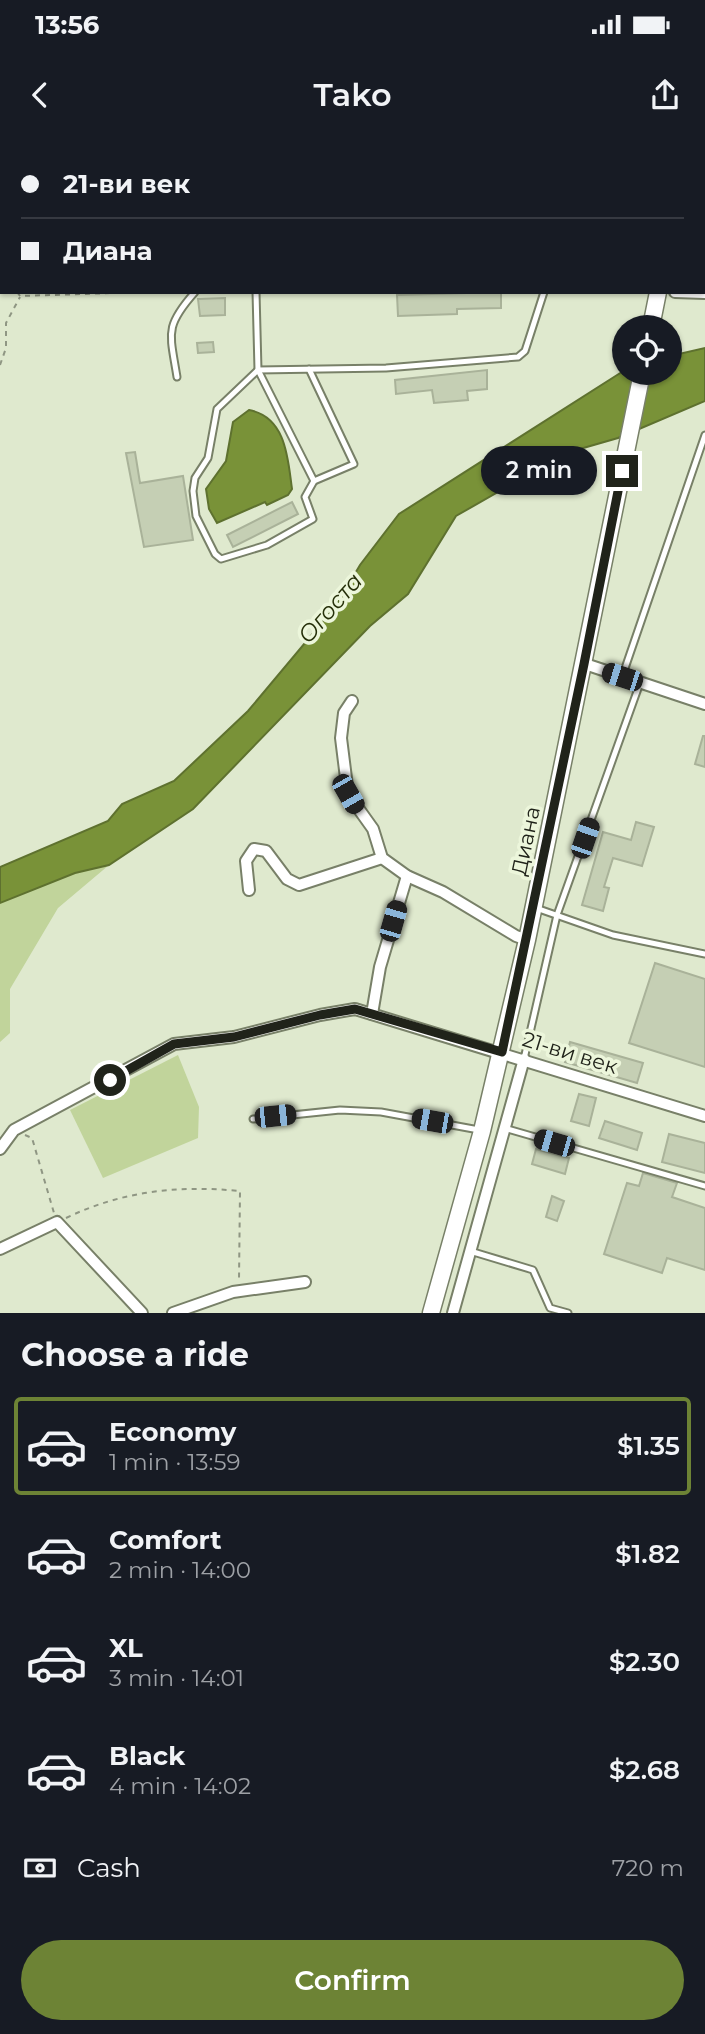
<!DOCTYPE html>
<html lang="en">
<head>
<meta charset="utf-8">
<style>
	:root { --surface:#171b24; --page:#20242c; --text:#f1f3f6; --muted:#9ea1a6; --line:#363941; --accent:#6d8335 }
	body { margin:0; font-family:Montserrat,sans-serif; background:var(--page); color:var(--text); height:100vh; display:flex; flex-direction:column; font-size:26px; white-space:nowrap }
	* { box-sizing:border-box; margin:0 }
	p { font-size:23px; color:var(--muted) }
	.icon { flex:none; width:38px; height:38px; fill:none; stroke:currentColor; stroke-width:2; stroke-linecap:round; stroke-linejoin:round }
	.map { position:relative; height:1173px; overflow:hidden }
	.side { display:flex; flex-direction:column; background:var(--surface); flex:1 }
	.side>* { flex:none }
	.hud { position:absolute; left:0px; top:0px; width:705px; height:154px; box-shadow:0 2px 5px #0004; display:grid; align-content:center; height:154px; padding:0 21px; background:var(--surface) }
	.tools { position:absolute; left:612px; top:175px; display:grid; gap:14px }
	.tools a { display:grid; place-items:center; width:70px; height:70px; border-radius:50%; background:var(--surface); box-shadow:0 2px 5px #0004; font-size:35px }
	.end { position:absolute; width:32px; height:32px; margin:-16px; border:9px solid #20231a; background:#fff; box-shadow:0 0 0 4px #fff }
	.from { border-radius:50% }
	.bubble { position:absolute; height:49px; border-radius:24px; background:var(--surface); box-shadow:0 2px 5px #0004; font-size:23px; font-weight:600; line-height:49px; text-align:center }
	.car { position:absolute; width:21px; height:42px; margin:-21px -10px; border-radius:9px; box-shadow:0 0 5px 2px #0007; background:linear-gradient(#222 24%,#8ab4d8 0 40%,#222 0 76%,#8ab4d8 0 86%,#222 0) }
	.hud b { display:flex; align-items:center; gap:24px; height:66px; font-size:26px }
	.hud b+b { border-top:2px solid var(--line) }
	.hud i { width:18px; height:18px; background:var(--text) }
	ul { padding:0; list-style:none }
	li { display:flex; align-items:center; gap:21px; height:98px; margin:0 14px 10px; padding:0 7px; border:4px solid transparent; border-radius:7px }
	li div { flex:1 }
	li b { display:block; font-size:26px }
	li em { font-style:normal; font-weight:600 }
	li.current { border-color:var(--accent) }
	li>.icon { width:63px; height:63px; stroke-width:1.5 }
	h2 { padding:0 21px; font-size:32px; line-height:84px }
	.pay { display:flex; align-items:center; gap:18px; height:77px; padding:0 21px; font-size:26px }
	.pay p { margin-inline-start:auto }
	.button { display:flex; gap:14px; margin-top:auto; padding:14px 21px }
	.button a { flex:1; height:80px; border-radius:42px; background:var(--accent); color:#fff; font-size:28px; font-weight:600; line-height:80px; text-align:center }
	.status { display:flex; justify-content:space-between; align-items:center; height:49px; padding:0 35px; background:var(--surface); direction:ltr }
	.status svg { height:19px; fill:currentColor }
	header { display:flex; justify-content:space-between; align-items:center; height:91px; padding:0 21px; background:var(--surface); font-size:32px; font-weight:600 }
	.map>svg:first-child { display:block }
	.green { fill:#c1d49b }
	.water { fill:#799238; stroke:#5e712f; stroke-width:2 }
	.building { fill:#c5cfb4; stroke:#a9b299; stroke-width:2 }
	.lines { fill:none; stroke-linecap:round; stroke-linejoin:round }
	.lane-casing { stroke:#788068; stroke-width:9 }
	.street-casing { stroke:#788068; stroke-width:14 }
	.secondary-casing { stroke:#788068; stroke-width:19 }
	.path { stroke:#8f9683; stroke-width:2; stroke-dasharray:5 5; stroke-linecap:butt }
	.lane { stroke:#fff; stroke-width:5 }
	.street { stroke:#fff; stroke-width:10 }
	.secondary { stroke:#fff; stroke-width:16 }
	.route { stroke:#20231a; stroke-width:9 }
	.labels { text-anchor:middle; stroke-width:7; stroke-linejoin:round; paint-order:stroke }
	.street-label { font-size:21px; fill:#20231a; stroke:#ecf6db }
	.water-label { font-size:23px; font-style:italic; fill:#26300a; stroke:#ecf6db }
</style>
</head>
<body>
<div class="status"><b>13:56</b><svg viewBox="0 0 49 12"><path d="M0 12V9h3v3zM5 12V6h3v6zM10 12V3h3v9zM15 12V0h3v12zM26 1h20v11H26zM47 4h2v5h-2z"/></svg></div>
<header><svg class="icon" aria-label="back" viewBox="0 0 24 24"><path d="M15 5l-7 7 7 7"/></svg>Tako<svg class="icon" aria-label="share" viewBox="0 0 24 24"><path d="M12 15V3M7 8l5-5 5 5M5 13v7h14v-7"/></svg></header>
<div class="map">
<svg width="705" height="1173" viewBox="0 0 705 1173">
	<rect width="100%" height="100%" fill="#dfe9ce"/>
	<g class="green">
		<path d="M165 0H315L165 2Z"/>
		<path d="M109 725 58 768 10 849V893L0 902V763L75 733Z"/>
		<path d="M178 915 199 967 198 998 103 1038 70 970Z"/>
	</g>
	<g class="water">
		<path d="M705 208V261L618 298 566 313 456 376 408 454 370 486 193 669 109 725 75 733 0 763V727L108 681 122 664 174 641 248 571 336 466 360 425 399 374 625 230V233H670V216Z"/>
		<path d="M249 270C287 277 288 321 292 349L288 355 267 365 265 362 217 383 209 369 206 349 226 321 233 282Z"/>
	</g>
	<g class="building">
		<path d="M501 152V168L457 169V174L398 176 397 155Z"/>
		<path d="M225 158V175L200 176 198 159Z"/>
		<path d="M213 202 214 212 198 213 197 203Z"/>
		<path d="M487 230V249L467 251 468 260 434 263 432 250 396 254 395 240Z"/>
		<path d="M135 312 140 343 183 336 193 400 144 407 126 313Z"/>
		<path d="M292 362 298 374 233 407 227 395Z"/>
		<path d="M703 596H705V627L695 624Z"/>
		<path d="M636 682 654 687 642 726 613 718 604 747 609 748 603 771 582 765 603 692 631 700Z"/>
		<path d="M655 823 705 839V927L629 903Z"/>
		<path d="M570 902 643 923 637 943 565 922Z"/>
		<path d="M579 954 596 958 589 986 571 981Z"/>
		<path d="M605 981 642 993 637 1010 599 998Z"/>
		<path d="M669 994 705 1003V1033L662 1022Z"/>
		<path d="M536 1009 569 1018 565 1034 532 1024Z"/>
		<path d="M643 1033 677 1043 672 1057 705 1068V1130L667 1118 662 1133 604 1114 627 1043 639 1046Z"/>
		<path d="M552 1056 564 1061 557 1081 546 1077Z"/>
	</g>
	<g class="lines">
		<g class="lane-casing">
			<g id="lane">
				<path d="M419 2V0"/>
				<path d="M661 2V0"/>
				<path d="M704 24 705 27"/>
				<path d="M704 91 705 90"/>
				<path d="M704 96 705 97"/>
				<path d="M256 152 258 230 386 228 518 217 525 211 544 152"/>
				<path d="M309 229 354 324 314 341"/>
				<path d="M258 230 314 341 305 357 313 379 267 405 221 419 215 414 196 376 193 351 195 338 208 318 217 269Z"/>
				<path d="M177 237C170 193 164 187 195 152"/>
				<path d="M622 537 705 295"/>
				<path d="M536 768 613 795 705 814"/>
				<path d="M524 919 557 775 640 543"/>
				<path d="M253 979 340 970 381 972 479 990"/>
				<path d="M504 988 705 1046"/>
				<path d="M470 1111 533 1130 550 1168 568 1173"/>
			</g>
		</g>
		<g class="street-casing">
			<g id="street">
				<path d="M675 152 705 153"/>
				<path d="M585 524 705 564"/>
				<path d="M352 561 344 573 341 598 348 654 373 689 382 718 407 736 443 752 516 796 527 800"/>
				<path d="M249 750 246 721 254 709 266 711 287 739 299 745 382 718"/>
				<path d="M372 874 380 827 407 736"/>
				<path d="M0 1009 14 990 174 904 234 897 320 875 355 869 705 976"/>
				<path d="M0 1109 57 1082 142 1173"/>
				<path d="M173 1173 233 1152 305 1142"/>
				<path d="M453 1173 524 919"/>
			</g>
		</g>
		<g class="secondary-casing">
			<g id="secondary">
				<path d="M689 2V0"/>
				<path d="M651 187 658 152"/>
				<path d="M431 1173 482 991 527 800 642 233"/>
			</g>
		</g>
		<g class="path">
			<path d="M180 2 181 0"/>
			<path d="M0 139 2 140"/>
			<path d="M17 152 20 156 145 152"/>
			<path d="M0 225 6 208V183L20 157"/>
			<path d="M25 995 32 998 54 1073"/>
			<path d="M66 1078C122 1051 178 1045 240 1051L239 1140"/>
		</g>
		<use href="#lane" class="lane"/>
		<use href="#street" class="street"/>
		<use href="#secondary" class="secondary"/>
	</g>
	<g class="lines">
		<path class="route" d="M110 940 174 904 234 897 320 875 355 869 502 912 584 524 622 331"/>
	</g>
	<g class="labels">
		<g class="street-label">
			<text transform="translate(526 701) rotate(-78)" y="7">Диана</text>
			<text transform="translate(570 913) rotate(17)" y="7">21-ви век</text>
		</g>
		<g class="water-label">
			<text transform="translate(330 468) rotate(-49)" y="8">Огоста</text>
		</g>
	</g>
</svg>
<div class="tools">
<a><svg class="icon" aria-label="locate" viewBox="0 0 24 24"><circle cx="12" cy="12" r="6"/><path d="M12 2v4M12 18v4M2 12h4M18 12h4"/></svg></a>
</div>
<i class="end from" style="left:110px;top:940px"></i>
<i class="end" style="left:622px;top:331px"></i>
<div class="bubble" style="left:481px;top:306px;width:116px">2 min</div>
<i class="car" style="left:622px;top:537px;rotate:288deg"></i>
<i class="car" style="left:348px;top:654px;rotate:150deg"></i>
<i class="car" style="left:585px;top:698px;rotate:19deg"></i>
<i class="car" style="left:393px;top:781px;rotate:16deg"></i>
<i class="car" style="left:275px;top:976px;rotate:84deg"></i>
<i class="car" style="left:432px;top:981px;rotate:280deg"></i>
<i class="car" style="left:554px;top:1003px;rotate:286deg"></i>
<div class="hud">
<b><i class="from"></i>21-ви век</b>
<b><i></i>Диана</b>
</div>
</div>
<section class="side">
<h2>Choose a ride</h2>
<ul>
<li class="current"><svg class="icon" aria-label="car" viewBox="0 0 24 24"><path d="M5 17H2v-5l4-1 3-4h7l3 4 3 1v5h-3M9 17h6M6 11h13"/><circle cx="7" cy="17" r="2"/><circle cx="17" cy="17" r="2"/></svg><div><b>Economy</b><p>1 min · 13:59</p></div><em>$1.35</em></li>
<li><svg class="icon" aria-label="car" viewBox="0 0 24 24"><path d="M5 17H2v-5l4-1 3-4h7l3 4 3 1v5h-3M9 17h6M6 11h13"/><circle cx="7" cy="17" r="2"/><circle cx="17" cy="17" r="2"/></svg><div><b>Comfort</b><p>2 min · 14:00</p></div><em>$1.82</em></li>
<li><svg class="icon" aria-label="car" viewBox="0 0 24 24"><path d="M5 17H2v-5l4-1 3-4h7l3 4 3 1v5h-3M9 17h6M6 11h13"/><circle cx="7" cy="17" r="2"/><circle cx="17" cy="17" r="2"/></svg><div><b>XL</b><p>3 min · 14:01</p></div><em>$2.30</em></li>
<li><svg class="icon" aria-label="car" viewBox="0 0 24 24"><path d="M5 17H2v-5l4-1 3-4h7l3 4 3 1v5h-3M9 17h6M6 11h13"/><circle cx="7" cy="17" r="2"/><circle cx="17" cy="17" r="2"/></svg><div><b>Black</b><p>4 min · 14:02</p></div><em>$2.68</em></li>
</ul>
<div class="pay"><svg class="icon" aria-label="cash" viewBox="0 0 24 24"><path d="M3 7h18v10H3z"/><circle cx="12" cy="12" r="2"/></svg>Cash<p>720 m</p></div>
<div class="button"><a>Confirm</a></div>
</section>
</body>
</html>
